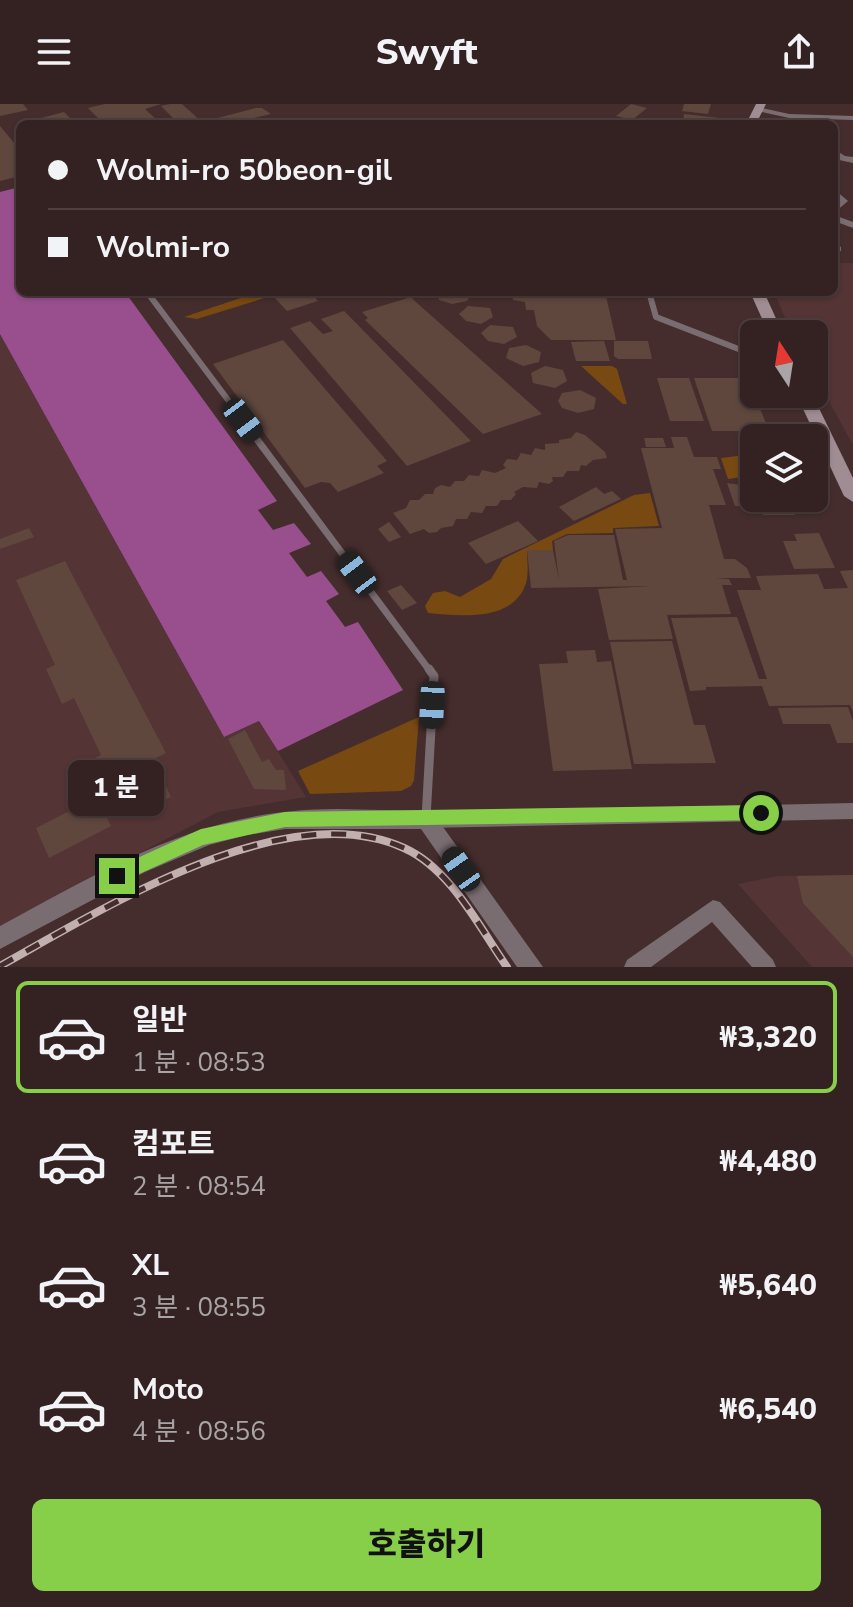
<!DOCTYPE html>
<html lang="ko">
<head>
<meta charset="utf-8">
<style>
	:root { --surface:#342222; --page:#3c2a2a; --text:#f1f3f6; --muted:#a9a4a5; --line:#4e3f40; --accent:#88cf49 }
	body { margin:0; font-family:"Nunito Sans","Noto Sans KR",sans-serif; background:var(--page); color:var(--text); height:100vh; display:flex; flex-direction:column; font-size:30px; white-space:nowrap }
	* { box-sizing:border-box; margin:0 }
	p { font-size:26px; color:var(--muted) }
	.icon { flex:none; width:44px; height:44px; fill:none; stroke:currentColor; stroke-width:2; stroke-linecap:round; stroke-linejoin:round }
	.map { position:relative; height:863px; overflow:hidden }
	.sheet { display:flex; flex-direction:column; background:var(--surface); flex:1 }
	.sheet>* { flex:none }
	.top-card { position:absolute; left:16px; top:16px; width:822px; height:176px; border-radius:12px; box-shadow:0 2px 6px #0004,0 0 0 2px var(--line); display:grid; align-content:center; height:176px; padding:0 32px; background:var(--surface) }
	.needle { width:52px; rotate:348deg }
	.fabs { position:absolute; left:740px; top:216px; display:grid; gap:16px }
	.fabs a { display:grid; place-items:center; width:88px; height:88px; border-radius:12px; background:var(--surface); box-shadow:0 2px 6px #0004,0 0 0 2px var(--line); font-size:40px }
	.end { position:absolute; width:36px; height:36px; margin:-18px; border:10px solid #88cf49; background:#111; box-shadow:0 0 0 4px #111 }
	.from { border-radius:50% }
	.bubble { position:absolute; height:56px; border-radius:12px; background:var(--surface); box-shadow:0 2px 6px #0004,0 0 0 2px var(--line); font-size:26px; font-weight:800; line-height:56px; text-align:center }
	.car { position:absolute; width:24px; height:48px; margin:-24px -12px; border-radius:10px; box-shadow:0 0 6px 2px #0007; background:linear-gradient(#222 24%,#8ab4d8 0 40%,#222 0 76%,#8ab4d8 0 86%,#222 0) }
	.top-card b { display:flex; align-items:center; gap:28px; height:76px; font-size:30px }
	.top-card b+b { border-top:2px solid var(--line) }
	.top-card i { width:20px; height:20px; background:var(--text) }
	ul { padding:14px 0 0; list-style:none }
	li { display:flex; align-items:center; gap:24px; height:112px; margin:0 16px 12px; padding:0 16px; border:4px solid transparent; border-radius:12px }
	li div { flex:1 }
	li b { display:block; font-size:30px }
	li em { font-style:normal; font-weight:800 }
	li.selected { border-color:var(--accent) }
	li>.icon { width:72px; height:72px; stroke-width:1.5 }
	.button { display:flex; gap:16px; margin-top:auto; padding:16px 32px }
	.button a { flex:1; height:92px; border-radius:12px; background:var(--accent); color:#111; font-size:32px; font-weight:800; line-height:92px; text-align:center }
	header { display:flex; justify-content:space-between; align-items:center; height:104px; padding:0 32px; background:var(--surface); font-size:36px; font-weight:800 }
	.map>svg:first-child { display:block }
	.built { fill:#543435 }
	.green { fill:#794912 }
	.water { fill:#994f8e }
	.building { fill:#5f473e }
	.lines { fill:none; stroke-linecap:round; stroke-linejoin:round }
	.service-far2 { stroke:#796d71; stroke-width:6 }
	.service-far1 { stroke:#796d71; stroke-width:7 }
	.service { stroke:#796d71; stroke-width:9 }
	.minor { fill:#796d71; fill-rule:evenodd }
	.tertiary { fill:#796d71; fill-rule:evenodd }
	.secondary { fill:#a08d93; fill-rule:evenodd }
	.rail-casing { stroke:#c2afaf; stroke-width:8 }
	.rail { stroke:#452d2d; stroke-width:5; stroke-dasharray:15; stroke-linecap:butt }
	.route { fill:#88cf49 }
</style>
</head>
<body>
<header><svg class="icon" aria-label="menu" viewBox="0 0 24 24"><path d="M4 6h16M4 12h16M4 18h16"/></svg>Swyft<svg class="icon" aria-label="share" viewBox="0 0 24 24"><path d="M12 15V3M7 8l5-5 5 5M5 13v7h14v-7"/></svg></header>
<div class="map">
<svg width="853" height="863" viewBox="0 0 853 863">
	<rect width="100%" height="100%" fill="#452d2d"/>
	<g class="built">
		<path d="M834 159H853V341L814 270V230H792L774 188H834Z"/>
		<path d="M0 230 224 633 259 617 306 693 218 708 0 822Z"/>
		<path d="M853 771V863H812L738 780 778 772Z"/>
	</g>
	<g class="green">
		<path d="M258 188H284L197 215 184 213Z"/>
		<path d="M581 262H612L617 265 627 300H623Z"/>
		<path d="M754 350V371L728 375 721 354Z"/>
		<path d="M650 389 659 422 613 424V429L567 430 552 437 553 446H527C527 456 529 469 526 479 514 518 460 512 428 509L425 502 433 489 445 487 460 493 491 475 503 455 634 391Z"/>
		<path d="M419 613 414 676 411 682 401 687 310 690 298 667Z"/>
	</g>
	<path class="water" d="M20 83V188H125L277 397 258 406 273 426 294 419 311 440 289 449 307 473 321 467 339 490 326 497 345 523 358 518 403 586 278 647 259 617 224 633 0 230V88Z"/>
	<g class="building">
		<path d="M0 0H23L28 6 0 12Z"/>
		<path d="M105 0H161L145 5 161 20H104L88 4Z"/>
		<path d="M170 0H182L204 20H179L161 2Z"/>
		<path d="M631 0 647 4 632 16 616 12Z"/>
		<path d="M684 0H711L708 10 682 7Z"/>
		<path d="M256 4H262L271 10 229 20H210L206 17Z"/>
		<path d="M64 8 76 20 23 18 45 13Z"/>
		<path d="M684 10 720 14 719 20 683 19Z"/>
		<path d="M0 22 20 46V72L0 77Z"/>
		<path d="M290 188H316L312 190 318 197 287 207 274 193Z"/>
		<path d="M437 188H470L471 191 467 197 452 200 439 196Z"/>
		<path d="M511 188H609L610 192H606L616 236H551L537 222 534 206H526L525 198 513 196Z"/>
		<path d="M411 193 417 199 542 310 483 330 365 216 368 214 362 208Z"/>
		<path d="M468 202 490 204 493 213 481 220 466 217 459 210Z"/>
		<path d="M344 207 356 219 471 337 407 362 290 224 310 217 323 230 333 227 321 215Z"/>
		<path d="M490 221 513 223 517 233 504 240 488 237 481 229Z"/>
		<path d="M283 236 387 357 377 362 384 369 338 388 330 379 321 378 305 384 213 260Z"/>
		<path d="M604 237 610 257H576L571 238Z"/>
		<path d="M614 237H648L652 255H618L614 252Z"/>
		<path d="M526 241 541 248 539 258 523 262 506 254 509 244Z"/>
		<path d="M545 262 563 266 567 277 555 284 533 279 531 269Z"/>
		<path d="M657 274H689L704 317H670Z"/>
		<path d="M694 274H748L769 327H712Z"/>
		<path d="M580 286 596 294 594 305 578 309 562 304 558 297 562 289Z"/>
		<path d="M576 328 585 331 605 348 607 354 593 356 586 362 581 361 579 367H567L563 373H552L553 377 549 380 539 378 537 384 523 383 514 388 516 390 511 396H501L497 402H486L482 409 471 408 467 415H456L453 422 441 424 437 428 429 429 424 425 410 430 393 409 406 404 410 396H419L425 390H433L435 384 441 381 450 383 455 377H464L469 371 479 372 482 366 495 369 506 364 503 361 507 355 517 356 521 349 531 351 535 344 545 346V340L559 339V336L571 334Z"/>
		<path d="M671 333H687L694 353H717L721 365H713L726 401H709L724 455H735L747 464 751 474H716L729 475 732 481H722L731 510 667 511 673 535 609 536 598 485 651 482 531 484 527 446H553L559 476 554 437 568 431H614L623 476H627L615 425 662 424 641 344H674Z"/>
		<path d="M644 334H663L666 343H646Z"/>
		<path d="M738 372H754V394H814V386L820 399 790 400 795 411H763L759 402H735L727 379 742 381Z"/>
		<path d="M596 383 604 390 612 387 621 395 574 417 559 403Z"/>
		<path d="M518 417 538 437 486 460 468 439Z"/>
		<path d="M389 418 401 433 389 438 378 425Z"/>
		<path d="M29 424 34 433 0 445V435Z"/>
		<path d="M819 429 835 464 794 465 783 437H797L794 430Z"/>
		<path d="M65 457 166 649 115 674 110 662 100 667 95 654 101 651 74 594 62 600 46 565 55 561 16 476Z"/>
		<path d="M853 466V608L850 601 769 602 762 582 706 583V586L690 587 671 514 737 513 759 575H767L737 486H761L756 472 818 470 824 485 848 484 840 467Z"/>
		<path d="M401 481 417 499 402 506 387 487Z"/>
		<path d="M672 537 694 621H705L716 659 634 660 610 538Z"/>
		<path d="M595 546 597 558 611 557 632 665 553 667 539 560 568 559 566 547Z"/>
		<path d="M848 603 853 617V639H837L830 620H783L778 604Z"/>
		<path d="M245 626 262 658 269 655 276 666H284L286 686 254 685 228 635Z"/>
		<path d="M166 682 171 693 137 709 132 699Z"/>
		<path d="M91 696 95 704 101 701 111 722 49 754 36 724Z"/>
		<path d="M853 771V853L803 799 797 772Z"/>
	</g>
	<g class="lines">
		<g class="service-far2">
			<path d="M147 188 255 332"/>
			<path d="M649 188 656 213 754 251"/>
		</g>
		<path class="service-far1" d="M253 330 430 567"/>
		<path class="service" d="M426 714 434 572 429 565"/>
		<g class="minor">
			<path d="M757 3 789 10 853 12V16L789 14 757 7Z"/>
			<path d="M834 45 845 52 853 53V59L839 56 834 52Z"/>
			<path d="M834 85 848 97 834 109V101L838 97 834 93Z"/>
			<path d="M834 111 853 118V124L834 117Z"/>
			<path d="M834 139 841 143V147H834Z"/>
			<path d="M853 699V715L426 724 420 722 417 716 420 710 426 708Z"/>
			<path d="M713 796 720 798 773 856 776 863H752L712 818 651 863H624L627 856Z"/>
		</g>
		<path class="tertiary" d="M337 705 426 707 433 709 543 863H517L421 725H285L247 731 209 741 145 768 0 845V822C115 760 203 705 337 705Z"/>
		<g class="secondary">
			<path d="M756 0H766L756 20H746Z"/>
			<path d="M750 188H764L783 230H769Z"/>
			<path d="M796 290H812L853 374V398L844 392Z"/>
		</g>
		<g class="rail-casing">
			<path id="rail" d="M0 862C103 805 285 690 404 744 451 765 479 823 507 863"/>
		</g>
		<use href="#rail" class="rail"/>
	</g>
	<path class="route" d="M761 701 770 709 761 716 285 723 203 741 117 780 111 778 108 772 111 766 201 725 285 708Z"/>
</svg>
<div class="fabs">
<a><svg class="needle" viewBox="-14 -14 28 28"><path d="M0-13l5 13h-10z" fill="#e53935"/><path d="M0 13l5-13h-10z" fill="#a9a4a5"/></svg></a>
<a><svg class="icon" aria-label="layers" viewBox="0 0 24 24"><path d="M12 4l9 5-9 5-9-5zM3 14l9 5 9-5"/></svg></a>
</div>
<i class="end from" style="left:761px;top:709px"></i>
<i class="end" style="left:117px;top:772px"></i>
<div class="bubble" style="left:68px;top:656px;width:96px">1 분</div>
<i class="car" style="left:243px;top:316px;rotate:143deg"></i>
<i class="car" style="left:357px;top:469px;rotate:323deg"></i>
<i class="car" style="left:432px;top:601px;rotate:183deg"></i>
<i class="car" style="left:461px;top:765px;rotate:325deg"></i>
<div class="top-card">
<b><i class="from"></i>Wolmi-ro 50beon-gil</b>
<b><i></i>Wolmi-ro</b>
</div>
</div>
<section class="sheet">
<ul>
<li class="selected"><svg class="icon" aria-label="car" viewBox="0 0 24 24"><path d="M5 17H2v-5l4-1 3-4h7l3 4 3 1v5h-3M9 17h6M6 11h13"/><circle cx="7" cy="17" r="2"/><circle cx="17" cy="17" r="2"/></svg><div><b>일반</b><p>1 분 · 08:53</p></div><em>₩3,320</em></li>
<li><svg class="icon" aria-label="car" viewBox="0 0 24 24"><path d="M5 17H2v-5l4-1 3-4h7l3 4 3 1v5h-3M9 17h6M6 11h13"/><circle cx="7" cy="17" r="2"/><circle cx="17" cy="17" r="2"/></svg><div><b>컴포트</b><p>2 분 · 08:54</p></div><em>₩4,480</em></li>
<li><svg class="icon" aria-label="car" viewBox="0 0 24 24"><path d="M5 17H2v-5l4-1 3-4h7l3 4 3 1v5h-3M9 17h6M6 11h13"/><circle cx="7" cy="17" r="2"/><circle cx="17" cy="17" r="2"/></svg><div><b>XL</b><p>3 분 · 08:55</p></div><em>₩5,640</em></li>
<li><svg class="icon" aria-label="car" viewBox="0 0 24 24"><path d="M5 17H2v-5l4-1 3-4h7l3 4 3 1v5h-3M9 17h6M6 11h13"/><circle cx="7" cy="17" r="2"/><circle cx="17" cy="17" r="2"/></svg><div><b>Moto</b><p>4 분 · 08:56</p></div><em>₩6,540</em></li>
</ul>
<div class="button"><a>호출하기</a></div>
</section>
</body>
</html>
